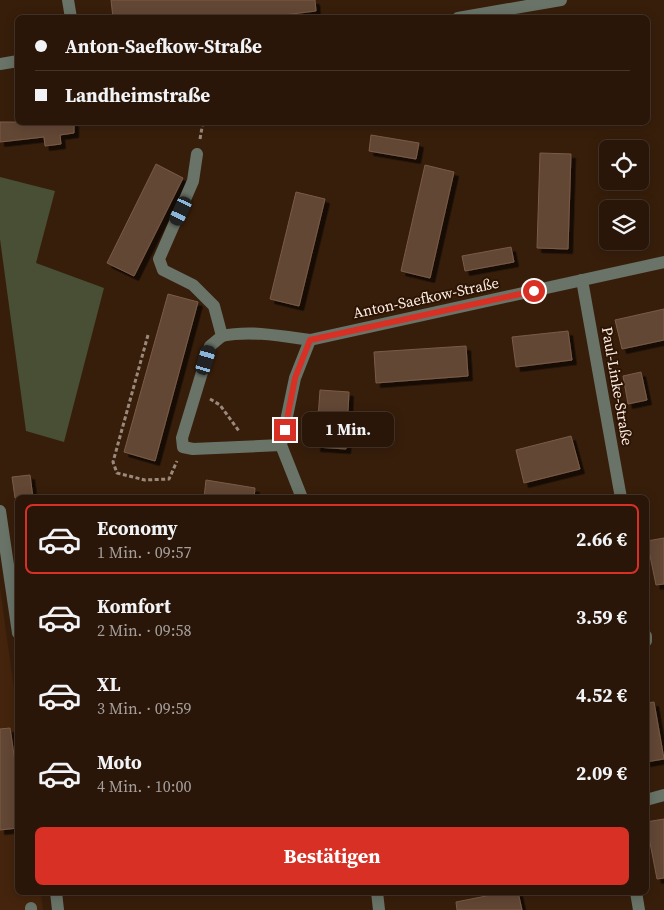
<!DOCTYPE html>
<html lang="de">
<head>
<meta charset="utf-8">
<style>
	:root { --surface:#291608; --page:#352316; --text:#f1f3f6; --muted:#a59f9c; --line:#453529; --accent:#d93025 }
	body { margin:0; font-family:"Source Serif 4",serif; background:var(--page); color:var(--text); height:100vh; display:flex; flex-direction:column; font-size:19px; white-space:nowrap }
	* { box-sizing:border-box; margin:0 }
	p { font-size:16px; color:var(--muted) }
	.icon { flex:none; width:28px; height:28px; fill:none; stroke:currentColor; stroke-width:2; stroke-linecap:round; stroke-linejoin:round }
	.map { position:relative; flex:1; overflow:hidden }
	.details { position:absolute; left:15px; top:495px; width:634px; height:400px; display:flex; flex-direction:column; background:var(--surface); border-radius:8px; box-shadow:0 2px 12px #0003,0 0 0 1px var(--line) }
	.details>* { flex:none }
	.banner { position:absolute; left:15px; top:15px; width:635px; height:110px; border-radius:8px; box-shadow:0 2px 12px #0003,0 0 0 1px var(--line); display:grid; align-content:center; height:110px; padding:0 20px; background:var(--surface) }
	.buttons { position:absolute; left:599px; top:140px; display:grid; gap:10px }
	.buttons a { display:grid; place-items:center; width:50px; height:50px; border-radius:8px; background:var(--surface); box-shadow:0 2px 12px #0003,0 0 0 1px var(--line); font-size:25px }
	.end { position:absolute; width:22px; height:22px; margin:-11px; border:6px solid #d93025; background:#fff; box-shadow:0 0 0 2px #fff }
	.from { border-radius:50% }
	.bubble { position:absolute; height:35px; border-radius:8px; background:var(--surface); box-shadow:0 2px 12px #0003,0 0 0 1px var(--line); font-size:16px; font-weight:700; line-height:35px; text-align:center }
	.car { position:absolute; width:15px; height:30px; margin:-15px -8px; border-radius:6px; box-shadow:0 0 4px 1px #0007; background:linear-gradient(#222 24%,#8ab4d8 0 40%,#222 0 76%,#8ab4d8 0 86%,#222 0) }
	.banner b { display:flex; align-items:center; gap:18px; height:48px; font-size:19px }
	.banner b+b { border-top:1px solid var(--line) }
	.banner i { width:12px; height:12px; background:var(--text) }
	ul { padding:9px 0 0; list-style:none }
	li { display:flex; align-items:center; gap:15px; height:70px; margin:0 10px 8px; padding:0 10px; border:2px solid transparent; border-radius:8px }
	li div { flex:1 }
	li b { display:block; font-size:19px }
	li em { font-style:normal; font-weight:700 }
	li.on { border-color:var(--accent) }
	li>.icon { width:45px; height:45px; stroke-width:1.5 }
	.cta { display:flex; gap:10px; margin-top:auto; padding:10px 20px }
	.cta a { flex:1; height:58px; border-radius:8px; background:var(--accent); color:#fff; font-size:20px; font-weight:700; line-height:58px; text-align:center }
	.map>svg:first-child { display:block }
	.built { fill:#44240d }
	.green { fill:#484f35 }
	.building { fill:#644734; stroke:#7a5b48; filter:url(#shadow) }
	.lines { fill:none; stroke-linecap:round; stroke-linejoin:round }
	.path { stroke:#9c897b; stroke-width:3; stroke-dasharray:4 2.5; stroke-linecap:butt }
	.minor { stroke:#6a7367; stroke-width:12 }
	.route { stroke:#d93025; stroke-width:6 }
	.labels { text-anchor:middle; stroke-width:4; stroke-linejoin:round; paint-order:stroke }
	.street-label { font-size:15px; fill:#fdefe6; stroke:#2d1403 }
</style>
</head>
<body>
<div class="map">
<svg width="664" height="910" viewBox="0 0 664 910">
	<defs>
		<filter id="shadow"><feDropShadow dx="4.5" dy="4.5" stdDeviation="0" flood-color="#0009"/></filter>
	</defs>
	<rect width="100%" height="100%" fill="#371e0b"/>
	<path class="built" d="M0 588 18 717V892L41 893 43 910H0Z"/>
	<path class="green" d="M0 177 55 191 36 263 104 288 64 442 26 431 0 239Z"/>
	<g class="building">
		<path d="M111 0H315L316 11 259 18H113Z"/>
		<path d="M0 122H74V133L60 135 61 144 45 146 44 137 0 142Z"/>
		<path d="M371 135 419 143 416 159 369 151Z"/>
		<path d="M540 153 571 154 568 249 537 248Z"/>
		<path d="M156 164 183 178 134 276 107 263Z"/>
		<path d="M425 165 454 172 430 278 401 271Z"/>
		<path d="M296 192 325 199 299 306 270 299Z"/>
		<path d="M511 247 514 262 465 271 462 256Z"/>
		<path d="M168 294 198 302 155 461 124 452Z"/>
		<path d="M664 309V340L622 349 615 320Z"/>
		<path d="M568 331 572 360 516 367 512 337Z"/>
		<path d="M466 346 468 376 376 383 374 352Z"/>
		<path d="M641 372 647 400 628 404 623 376Z"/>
		<path d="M320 390 349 392 346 449 316 447Z"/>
		<path d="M571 436 580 469 524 483 516 450Z"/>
		<path d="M30 475 33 498H15L12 477Z"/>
		<path d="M206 480 255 488 254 498H204Z"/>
		<path d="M664 538V584L656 585 647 541Z"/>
		<path d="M654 702 664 759 646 762V703Z"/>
		<path d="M10 728 18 782V828L0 830V729Z"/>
		<path d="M664 819V878L657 879 646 822Z"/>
		<path d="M506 892H518L522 910H457L456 902Z"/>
	</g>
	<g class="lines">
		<g class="path">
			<path d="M200 139 203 122"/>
			<path d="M148 335 113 462 117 473 145 480 169 479 177 461"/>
			<path d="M210 399 220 405 239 431"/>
		</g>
		<g class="minor">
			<path d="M68 0 71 18"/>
			<path d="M458 18 561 0"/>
			<path d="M0 64 18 61"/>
			<path d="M197 154 193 181 159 259 163 270 193 285 214 306 222 336 210 346 182 438 183 447 193 449 281 445"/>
			<path d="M582 280 621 498"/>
			<path d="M222 336C250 330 282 336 310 340L664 262"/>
			<path d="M302 498 281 445 295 378 310 340"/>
			<path d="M0 511 18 633"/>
			<path d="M646 636V641"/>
			<path d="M646 800 664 795"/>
			<path d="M56 892 58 910"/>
			<path d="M377 892 379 910"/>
			<path d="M636 892 639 910"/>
			<path d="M31 908V910"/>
		</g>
	</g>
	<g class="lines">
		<path class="route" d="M285 430 295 378 310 340 534 291"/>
	</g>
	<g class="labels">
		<g class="street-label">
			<text transform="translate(426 298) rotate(-12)" y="5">Anton-Saefkow-Straße</text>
			<text transform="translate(617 386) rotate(80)" y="5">Paul-Linke-Straße</text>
		</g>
	</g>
</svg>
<div class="buttons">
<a><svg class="icon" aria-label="locate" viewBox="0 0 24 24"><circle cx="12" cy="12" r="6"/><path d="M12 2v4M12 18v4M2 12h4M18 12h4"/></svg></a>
<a><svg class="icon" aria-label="layers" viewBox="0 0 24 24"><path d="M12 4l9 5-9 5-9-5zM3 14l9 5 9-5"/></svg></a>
</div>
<i class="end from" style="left:534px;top:291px"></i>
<i class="end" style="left:285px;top:430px"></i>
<div class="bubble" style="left:302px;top:412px;width:92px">1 Min.</div>
<i class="car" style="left:181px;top:211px;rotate:205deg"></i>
<i class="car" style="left:206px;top:360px;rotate:17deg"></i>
<div class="banner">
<b><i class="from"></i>Anton-Saefkow-Straße</b>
<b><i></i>Landheimstraße</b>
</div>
<section class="details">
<ul>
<li class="on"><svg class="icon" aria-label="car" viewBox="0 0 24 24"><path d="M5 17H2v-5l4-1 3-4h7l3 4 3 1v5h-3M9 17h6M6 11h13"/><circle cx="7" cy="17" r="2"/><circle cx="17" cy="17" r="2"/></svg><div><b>Economy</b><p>1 Min. · 09:57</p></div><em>2.66 €</em></li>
<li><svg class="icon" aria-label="car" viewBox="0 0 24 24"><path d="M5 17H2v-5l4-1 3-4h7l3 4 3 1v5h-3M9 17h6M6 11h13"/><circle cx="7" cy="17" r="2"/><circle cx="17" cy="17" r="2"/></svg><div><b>Komfort</b><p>2 Min. · 09:58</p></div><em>3.59 €</em></li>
<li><svg class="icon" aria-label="car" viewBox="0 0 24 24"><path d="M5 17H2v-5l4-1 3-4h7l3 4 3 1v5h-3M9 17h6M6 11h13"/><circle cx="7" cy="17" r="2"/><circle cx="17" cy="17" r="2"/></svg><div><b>XL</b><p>3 Min. · 09:59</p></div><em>4.52 €</em></li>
<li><svg class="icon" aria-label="car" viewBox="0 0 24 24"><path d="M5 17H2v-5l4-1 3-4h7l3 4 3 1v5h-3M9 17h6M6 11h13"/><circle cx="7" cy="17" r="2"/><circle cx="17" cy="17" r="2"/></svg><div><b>Moto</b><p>4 Min. · 10:00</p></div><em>2.09 €</em></li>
</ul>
<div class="cta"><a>Bestätigen</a></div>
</section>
</div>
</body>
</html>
